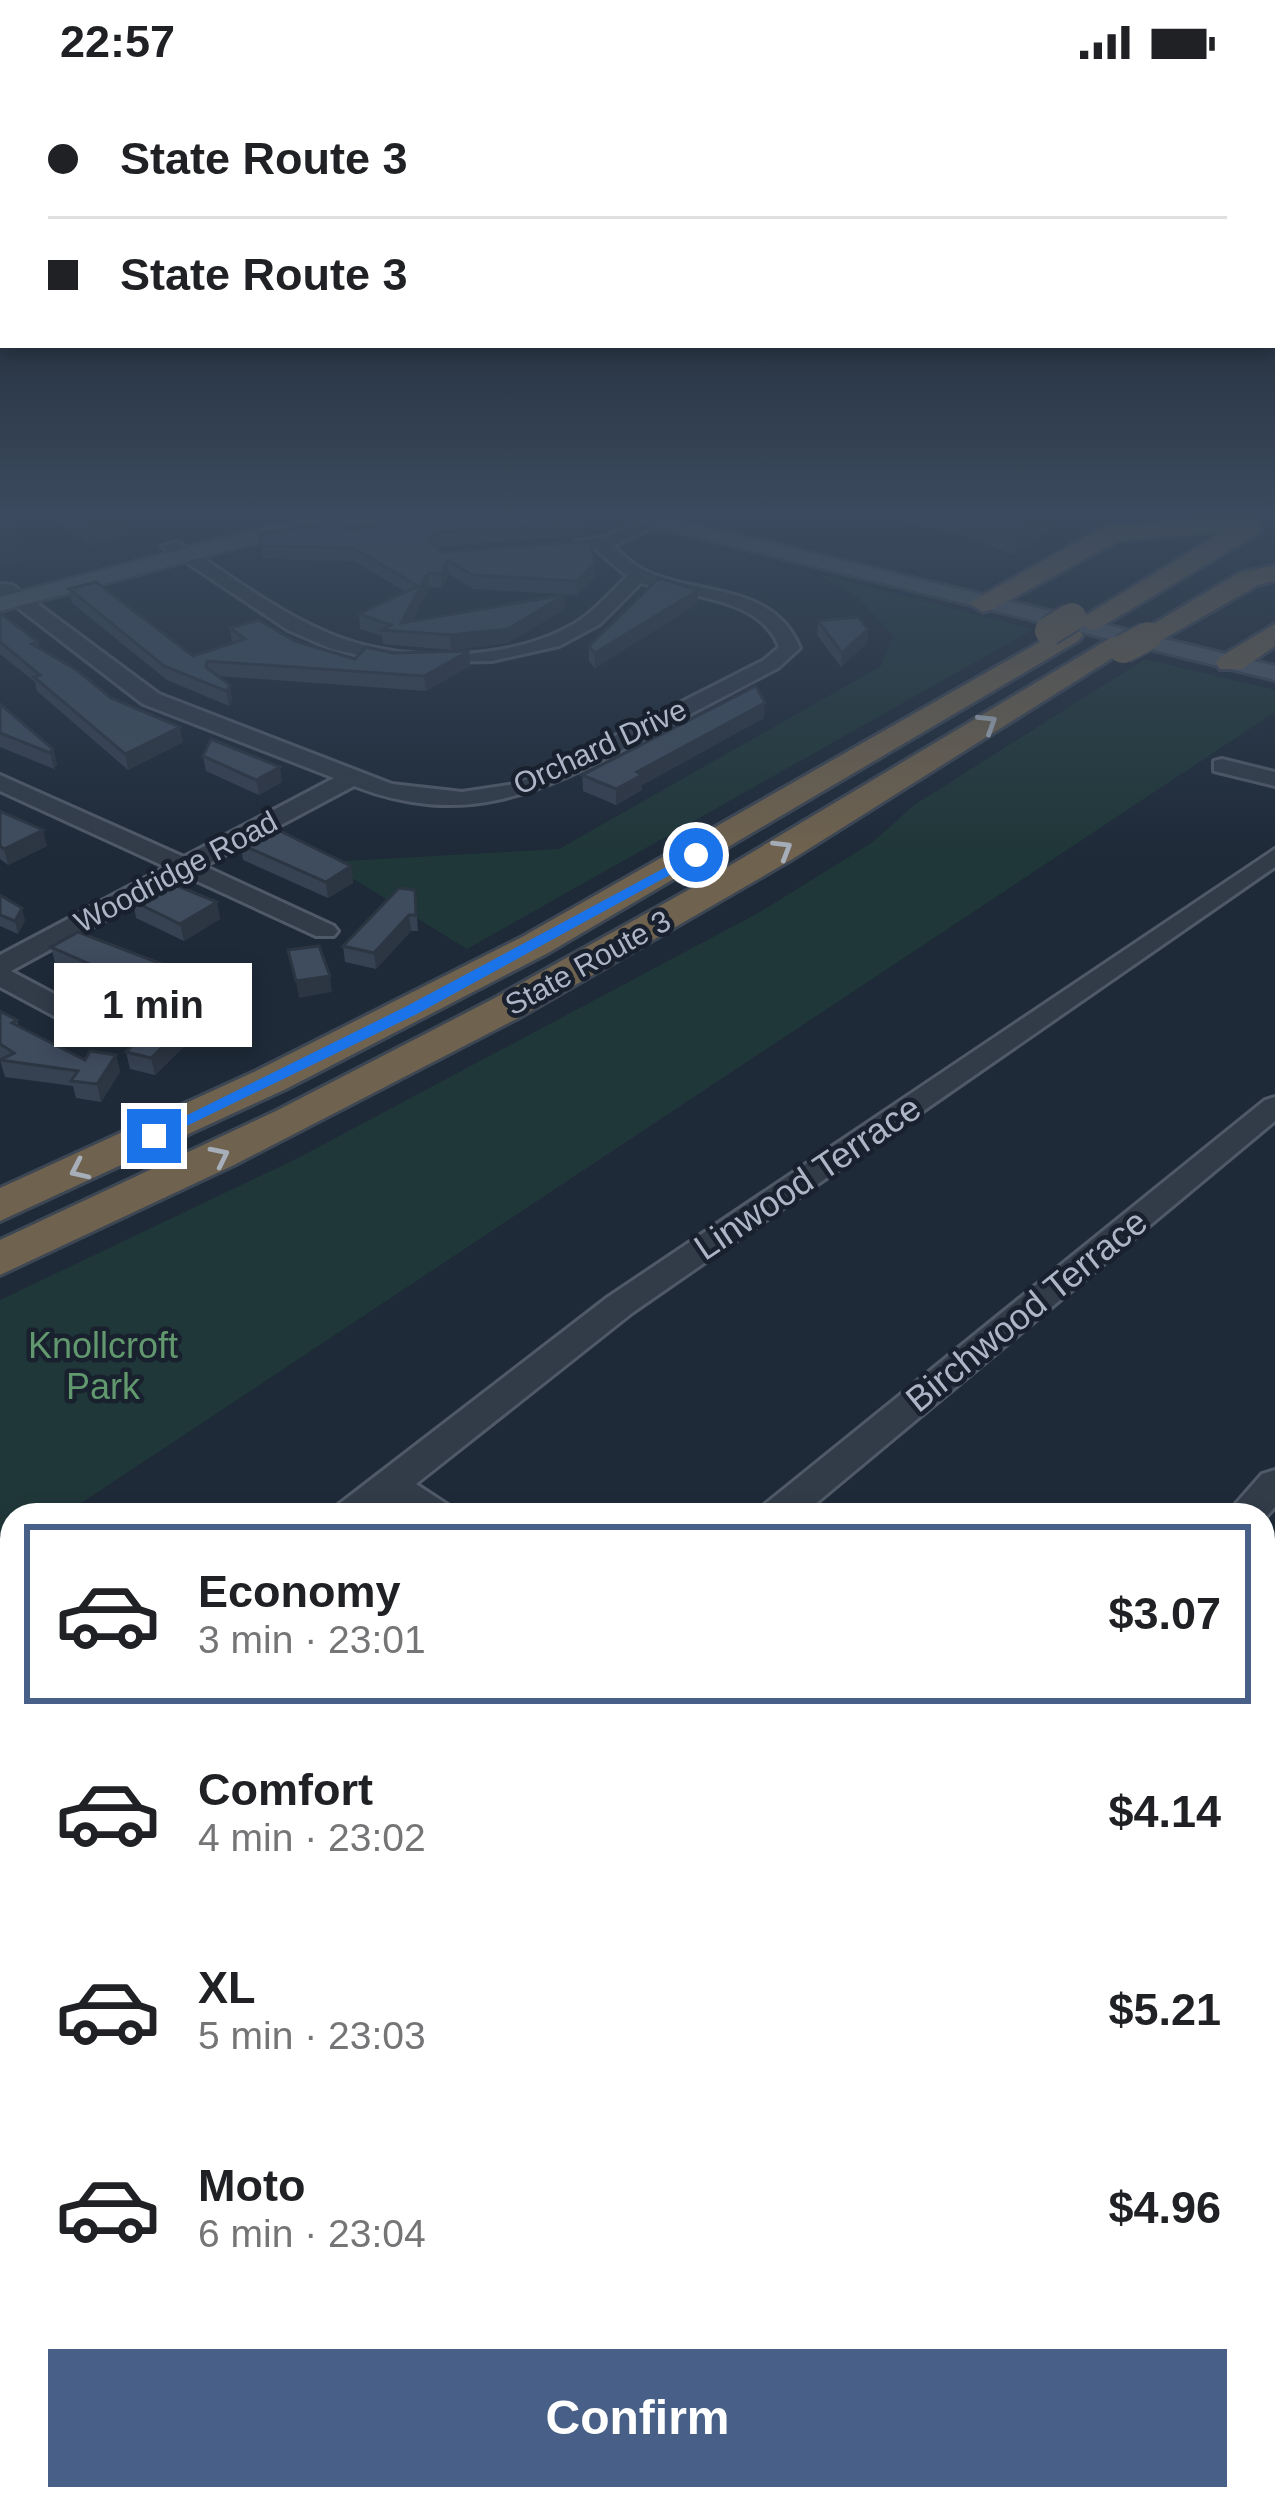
<!DOCTYPE html>
<html lang="en">
<head>
<meta charset="utf-8">
<style>
	:root { --surface:#fff; --page:#f6f6f6; --text:#202124; --muted:#757577; --line:#e0e0e0; --accent:#486087 }
	body { margin:0; font-family:Arial,sans-serif; background:var(--page); color:var(--text); height:100vh; display:flex; flex-direction:column; font-size:45px; white-space:nowrap }
	* { box-sizing:border-box; margin:0 }
	p { font-size:39px; color:var(--muted) }
	.icon { flex:none; width:66px; height:66px; fill:none; stroke:currentColor; stroke-width:2; stroke-linecap:round; stroke-linejoin:round }
	.map { position:relative; flex:1; overflow:hidden }
	.details { position:absolute; left:0px; top:1419px; width:1275px; height:1008px; display:flex; flex-direction:column; background:var(--surface); border-radius:36px 36px 0 0; box-shadow:0 6px 18px #0003 }
	.details>* { flex:none }
	.guide { position:absolute; left:0px; top:0px; width:1275px; height:264px; box-shadow:0 6px 18px #0003; display:grid; align-content:center; height:264px; padding:0 48px; background:var(--surface) }
	.end { position:absolute; width:54px; height:54px; margin:-27px; border:15px solid #1a73e8; background:#fff; box-shadow:0 0 0 6px #fff }
	.from { border-radius:50% }
	.bubble { position:absolute; height:84px; border-radius:0px; background:var(--surface); box-shadow:0 6px 18px #0003; font-size:39px; font-weight:600; line-height:84px; text-align:center }
	.guide b { display:flex; align-items:center; gap:42px; height:114px; font-size:45px }
	.guide b+b { border-top:3px solid var(--line) }
	.guide i { width:30px; height:30px; background:var(--text) }
	ul { padding:21px 0 0; list-style:none }
	li { display:flex; align-items:center; gap:36px; height:180px; margin:0 24px 18px; padding:0 24px; border:6px solid transparent; border-radius:0px }
	li div { flex:1 }
	li b { display:block; font-size:45px }
	li em { font-style:normal; font-weight:600 }
	li.selected { border-color:var(--accent) }
	li>.icon { width:108px; height:108px; stroke-width:1.5 }
	.action { display:flex; gap:24px; margin-top:auto; padding:24px 48px }
	.action a { flex:1; height:138px; border-radius:0px; background:var(--accent); color:#fff; font-size:48px; font-weight:600; line-height:138px; text-align:center }
	.status { display:flex; justify-content:space-between; align-items:center; height:84px; padding:0 60px; background:var(--surface); direction:ltr }
	.status svg { height:33px; fill:currentColor }
	.map>svg:first-child { display:block }
	.green { fill:#203739 }
	.lines { fill:none; stroke-linecap:round; stroke-linejoin:round }
	.minor-casing { stroke:#505967; stroke-width:6 }
	.major-casing { stroke:#3c4552; stroke-width:6 }
	.highway-casing { stroke:#3d4653; stroke-width:6 }
	.minor { fill:#323c49; fill-rule:evenodd }
	.major { fill:#505b69; fill-rule:evenodd }
	.highway { fill:#6f624e; fill-rule:evenodd }
	.highway-bridge-casing { stroke:#3d4653; stroke-width:32; stroke-linecap:butt }
	.highway-bridge { stroke:#6f624e; stroke-width:28 }
	.wall { fill:#364151 }
	.shaded-wall { fill:#2c3542 }
	.building { fill:#3f4c5e; stroke:#2c3542; stroke-width:3 }
	.oneway { stroke:#a6aeba }
	.route { fill:#1a73e8 }
	.labels { text-anchor:middle; stroke-width:9; stroke-linejoin:round; paint-order:stroke }
	.far-street-label { font-size:30px; fill:#acb6c6; stroke:#18212d }
	.street-label { font-size:36px; fill:#acb6c6; stroke:#18212d }
	.park-label { font-size:36px; fill:#62986e; stroke:#18212d }
</style>
</head>
<body>
<div class="status"><b>22:57</b><svg viewBox="0 0 49 12"><path d="M0 12V9h3v3zM5 12V6h3v6zM10 12V3h3v9zM15 12V0h3v12zM26 1h20v11H26zM47 4h2v5h-2z"/></svg></div>
<div class="map">
<svg width="1275" height="2427" viewBox="0 0 1275 2427">
	<rect width="100%" height="100%" fill="#1e2a38"/>
	<g class="green">
		<path d="M818 490 1034 545 467 865 326 778 559 765 881 582 893 552 858 513Z"/>
		<path d="M1145 575 1275 606V628L63 1431H12V1465L0 1472V1216L298 1074 760 828 873 758 914 721Z"/>
		<path d="M0 2024 12 2027V2415H1067L1065 2427H0Z"/>
		<path d="M1263 2265 1275 2267V2427H1146L1152 2415H1263Z"/>
	</g>
	<g class="lines">
		<g class="minor-casing">
			<g id="minor">
				<path d="M653 431 662 436 659 440 613 462C625 473 637 484 652 490 706 511 775 502 800 564L778 584C731 609 684 633 637 658 539 709 465 745 354 702L204 782 334 842 338 847 334 852H316L186 792 11 887 113 941 117 947 113 953H93L0 903V871L166 783 0 707V691L184 773 334 694 143 620 0 510V500L12 501 159 610 392 700 462 708 515 700 546 687 764 576 779 563C760 512 685 513 641 499L600 540 559 562 492 577 394 579 332 565 288 546 162 462 178 458C227 489 274 526 328 549 398 579 504 579 572 541 593 529 610 509 627 492L595 465H576V457L604 453Z"/>
				<path d="M1222 675 1275 688V702L1214 687V677Z"/>
				<path d="M1275 765V783L632 1229 416 1400 448 1421 454 1431H407L390 1420 377 1431H332L338 1421 608 1213Z"/>
				<path d="M1275 1013V1037L802 1431H758L764 1421 1265 1016Z"/>
				<path d="M1275 1386V1423L1263 1436V1431H1226L1262 1390Z"/>
				<path d="M12 1665V1706L0 1710V1669Z"/>
				<path d="M0 1746 12 1748V1788L0 1786Z"/>
				<path d="M1275 2072V2134L1263 2139V2077Z"/>
				<rect x="1087" y="2415" width="56" height="12"/>
			</g>
		</g>
		<g class="major-casing">
			<g id="major">
				<path d="M316 430H402L391 436 312 444 0 527V513Z"/>
				<path d="M617 430H651L1275 582V596L620 434Z"/>
			</g>
		</g>
		<g class="highway-casing">
			<g id="highway">
				<path d="M1228 430H1268L1256 438 1261 444 1257 450 1101 543 1091 546 1077 537 1224 447 1118 457 993 525 983 528 969 519 1103 443Z"/>
				<path d="M1275 481V497L1258 501 1158 558H1138L1133 552 1239 489Z"/>
				<path d="M1275 540V562L1242 585H1220L1216 579 1220 573Z"/>
				<path d="M1068 542 1078 545 1083 551 1078 557 548 869 286 1005 0 1137V1104L256 987 522 853Z"/>
				<path d="M1112 553 1122 556 1127 562 1122 568 791 776 520 933 234 1081 0 1191V1156L276 1027 491 916 699 800Z"/>
			</g>
		</g>
		<use href="#minor" class="minor"/>
		<use href="#major" class="major"/>
		<use href="#highway" class="highway"/>
		<g class="highway-bridge-casing">
			<g id="highway-bridge">
				<path d="M1049 547 1072 533"/>
				<path d="M1123 565 1148 552"/>
			</g>
		</g>
		<use href="#highway-bridge" class="highway-bridge"/>
	</g>
	<g class="wall">
		<path d="M45 430H124L128 451 90 461Z"/>
		<path d="M161 430H220L177 439Z"/>
		<path d="M871 430H1064L1063 435 1014 471 969 453Z"/>
		<path d="M585 438V451L435 463 442 468 595 479V493L577 511 473 505 449 490 442 504 429 503 411 538 565 525 508 559 451 566 383 560 382 552 360 545 359 530 405 508 355 477 263 475 260 450Z"/>
		<path d="M69 505 193 572 232 559 230 544 295 557 355 575 393 569 470 582 426 607 218 592 230 601 232 616 229 622 167 596 72 519Z"/>
		<path d="M698 506 697 520 595 584 589 577V562Z"/>
		<path d="M0 529 38 558 39 564 111 614 183 658 128 686 37 607 35 598 0 570Z"/>
		<path d="M818 537 868 545 867 559 841 583 817 551Z"/>
		<path d="M0 620 53 665 57 680 54 685 0 663Z"/>
		<path d="M764 634 642 701V706L616 721 583 707 582 691Z"/>
		<path d="M203 672 282 698 259 711 206 687Z"/>
		<path d="M0 727 47 762 8 781 0 775Z"/>
		<path d="M240 760 351 782 353 799 328 814 243 776Z"/>
		<path d="M415 806 418 847H411L376 885 345 878 343 862Z"/>
		<path d="M0 811 25 836 18 850 0 842Z"/>
		<path d="M133 817 217 818 220 835 184 857 136 834Z"/>
		<path d="M51 863 212 916 215 932 155 991 130 985 126 968 161 933 156 925 55 879Z"/>
		<path d="M0 927 17 936 19 943 85 976 116 971 120 988 101 1018 76 1014 73 1002 5 993 0 976 2 975 0 974Z"/>
	</g>
	<g class="shaded-wall">
		<path d="M84 430H124L128 451 90 461Z"/>
		<path d="M175 430H220L177 439Z"/>
		<path d="M1040 430H1064L1063 435 1014 471 1018 445Z"/>
		<path d="M18 440 26 477 0 484V444Z"/>
		<path d="M448 476 449 490 442 504 441 490Z"/>
		<path d="M595 479V493L577 511 576 497Z"/>
		<path d="M428 489 429 503 405 548 401 539Z"/>
		<path d="M698 506 697 520 595 584V569Z"/>
		<path d="M564 511 565 525 508 559 451 566 450 551Z"/>
		<path d="M868 545 867 559 841 583 842 569Z"/>
		<path d="M469 567 470 582 426 607 424 592Z"/>
		<path d="M230 601 232 616 229 622 226 607Z"/>
		<path d="M765 619 764 634 642 701V706L616 721V705L637 688Z"/>
		<path d="M180 643 183 658 128 686 125 670Z"/>
		<path d="M53 665 57 680 54 685 50 669Z"/>
		<path d="M280 683 282 698 259 711 256 696Z"/>
		<path d="M43 746 47 762 8 781 4 765Z"/>
		<path d="M351 782 353 799 328 814 326 798Z"/>
		<path d="M217 818 220 835 184 857 180 840Z"/>
		<path d="M22 824 25 836 18 850 15 837Z"/>
		<path d="M409 831 411 847 376 885 374 869Z"/>
		<path d="M330 892 332 908 299 914 296 897Z"/>
		<path d="M212 916 215 932 155 991 151 974Z"/>
		<path d="M116 971 120 988 101 1018 97 1000Z"/>
	</g>
	<g class="building">
		<path d="M0 430H4L18 440 0 444Z"/>
		<path d="M492 430H583L585 438 435 449 429 458 442 468 589 457 595 479 576 497 472 491 448 476 441 490 428 489 401 539 564 511 508 545 450 551 382 546 391 541 359 530 418 502 353 464 261 462 260 450 341 437 349 447 410 434Z"/>
		<path d="M976 430H1040L1018 445Z"/>
		<path d="M659 494 698 506 595 569 589 562Z"/>
		<path d="M96 498 193 572 245 555 230 544 259 536 295 557 355 575 366 563 393 569 469 567 424 592 207 577 206 583 230 601 226 607 164 582 69 505Z"/>
		<path d="M0 529 38 558 32 560 78 587 111 614 180 643 125 670 34 593 40 591 0 558Z"/>
		<path d="M858 533 868 545 842 569 818 537Z"/>
		<path d="M756 602 765 619 637 688 642 691 616 705 582 691Z"/>
		<path d="M0 620 53 665 50 669 0 649Z"/>
		<path d="M211 655 280 683 256 696 203 672Z"/>
		<path d="M0 727 43 746 4 765 0 762Z"/>
		<path d="M274 744 351 782 326 798 240 760Z"/>
		<path d="M168 798 217 818 180 840 133 817Z"/>
		<path d="M399 804 415 806 416 831H409L374 869 343 862Z"/>
		<path d="M0 811 22 824 15 837 0 831Z"/>
		<path d="M78 848 196 893 212 916 151 974 126 968 166 929 153 908 51 863Z"/>
		<path d="M319 862 330 892 296 897 288 866Z"/>
		<path d="M0 927 17 936 12 939 85 976 90 967 116 971 97 1000 71 997 78 987 0 976 14 969 0 960Z"/>
	</g>
	<defs><path id="oneway-chevron" d="M-2-3.5L2.5 0L-2 3.5" fill="none" stroke-width="1.6" stroke-linecap="round" stroke-linejoin="round" transform="scale(3)"/></defs>
	<g class="oneway">
		<use href="#oneway-chevron" transform="translate(988 639) rotate(-32)"/>
		<use href="#oneway-chevron" transform="translate(783 765) rotate(-31)"/>
		<use href="#oneway-chevron" transform="translate(220 1072) rotate(-26)"/>
		<use href="#oneway-chevron" transform="translate(79 1086) rotate(155)"/>
	</g>
	<linearGradient id="sky" x2="0" y2="1"><stop stop-color="#10171f"/><stop offset="0.56" stop-color="#3b4a5e"/><stop offset="1" stop-color="#3b4a5e" stop-opacity="0"/></linearGradient>
	<rect width="1275" height="769" fill="url(#sky)"/>
	<path class="route" d="M696 767 701 774 417 930 160 1055 145 1052 405 923Z"/>
	<g class="labels">
		<g class="far-street-label">
			<text transform="translate(600 663) rotate(-25)" y="10">Orchard Drive</text>
			<text transform="translate(176 788) rotate(-28)" y="10">Woodridge Road</text>
			<text transform="translate(588 879) rotate(-29)" y="10">State Route 3</text>
		</g>
		<g class="street-label">
			<text transform="translate(807 1093) rotate(-34)" y="13">Linwood Terrace</text>
			<text transform="translate(1026 1226) rotate(-39)" y="13">Birchwood Terrace</text>
		</g>
		<g class="park-label">
			<text x="103" y="1274">Knollcroft<tspan x="103" dy="41">Park</tspan></text>
		</g>
	</g>
</svg>
<i class="end from" style="left:696px;top:771px"></i>
<i class="end" style="left:154px;top:1052px"></i>
<div class="bubble" style="left:54px;top:879px;width:198px">1 min</div>
<div class="guide">
<b><i class="from"></i>State Route 3</b>
<b><i></i>State Route 3</b>
</div>
<section class="details">
<ul>
<li class="selected"><svg class="icon" aria-label="car" viewBox="0 0 24 24"><path d="M5 17H2v-5l4-1 3-4h7l3 4 3 1v5h-3M9 17h6M6 11h13"/><circle cx="7" cy="17" r="2"/><circle cx="17" cy="17" r="2"/></svg><div><b>Economy</b><p>3 min · 23:01</p></div><em>$3.07</em></li>
<li><svg class="icon" aria-label="car" viewBox="0 0 24 24"><path d="M5 17H2v-5l4-1 3-4h7l3 4 3 1v5h-3M9 17h6M6 11h13"/><circle cx="7" cy="17" r="2"/><circle cx="17" cy="17" r="2"/></svg><div><b>Comfort</b><p>4 min · 23:02</p></div><em>$4.14</em></li>
<li><svg class="icon" aria-label="car" viewBox="0 0 24 24"><path d="M5 17H2v-5l4-1 3-4h7l3 4 3 1v5h-3M9 17h6M6 11h13"/><circle cx="7" cy="17" r="2"/><circle cx="17" cy="17" r="2"/></svg><div><b>XL</b><p>5 min · 23:03</p></div><em>$5.21</em></li>
<li><svg class="icon" aria-label="car" viewBox="0 0 24 24"><path d="M5 17H2v-5l4-1 3-4h7l3 4 3 1v5h-3M9 17h6M6 11h13"/><circle cx="7" cy="17" r="2"/><circle cx="17" cy="17" r="2"/></svg><div><b>Moto</b><p>6 min · 23:04</p></div><em>$4.96</em></li>
</ul>
<div class="action"><a>Confirm</a></div>
</section>
</div>
</body>
</html>
